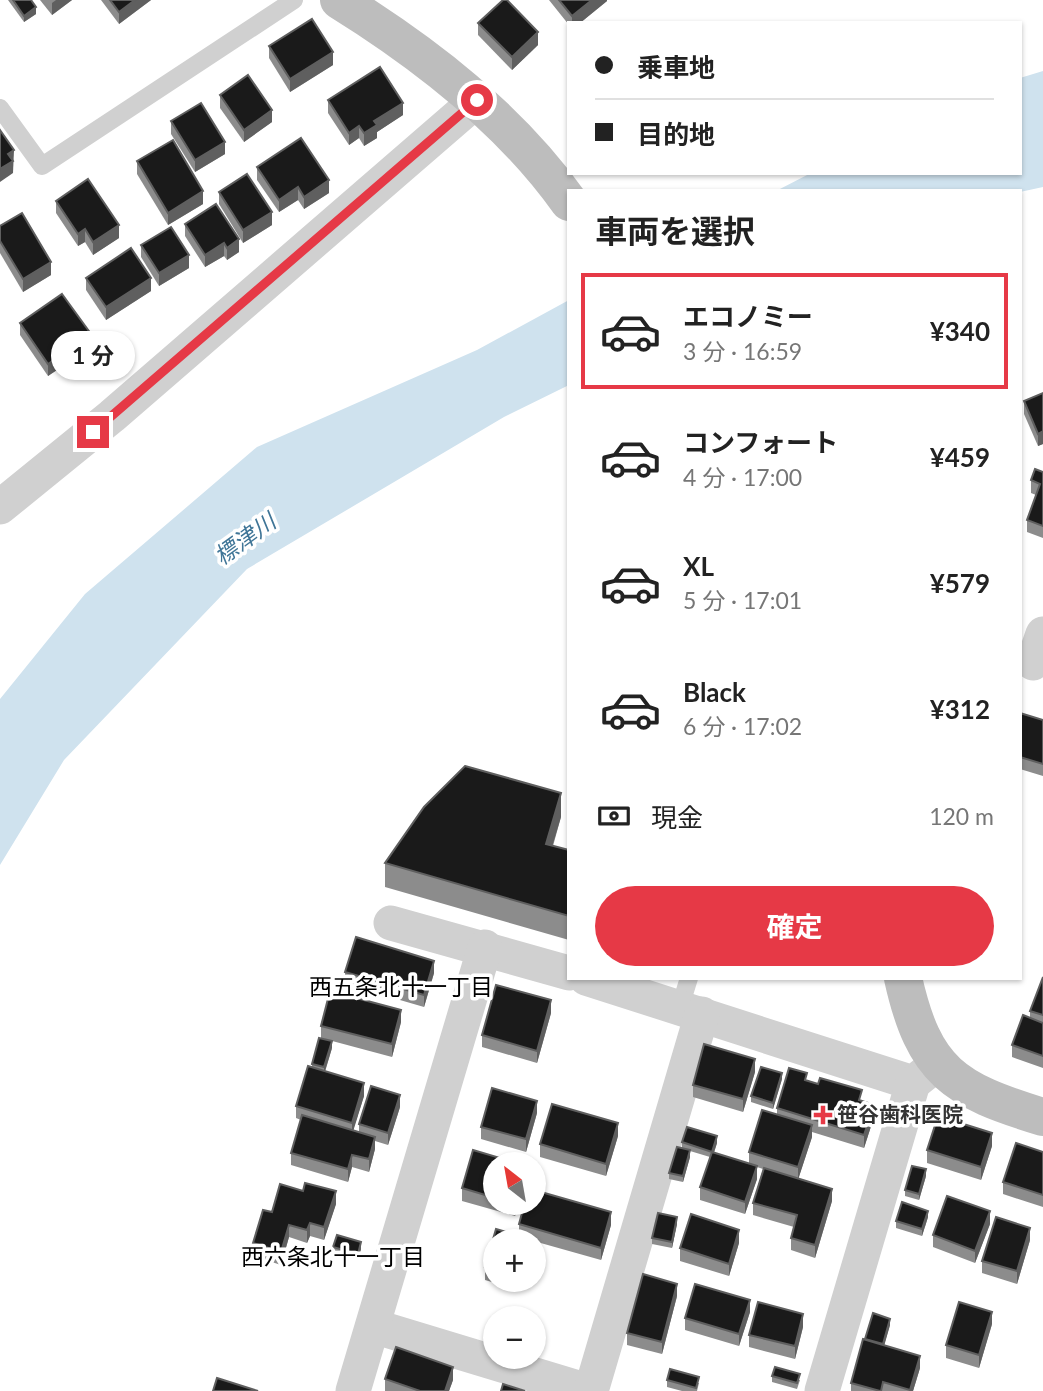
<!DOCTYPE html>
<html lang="ja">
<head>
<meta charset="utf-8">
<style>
	:root { --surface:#fff; --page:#f2f2f2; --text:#222; --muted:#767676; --line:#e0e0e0; --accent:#e63946 }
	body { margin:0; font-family:Lato,"Noto Sans JP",sans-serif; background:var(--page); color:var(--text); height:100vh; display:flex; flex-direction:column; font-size:26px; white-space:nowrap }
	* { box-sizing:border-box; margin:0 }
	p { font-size:23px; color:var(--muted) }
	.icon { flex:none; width:38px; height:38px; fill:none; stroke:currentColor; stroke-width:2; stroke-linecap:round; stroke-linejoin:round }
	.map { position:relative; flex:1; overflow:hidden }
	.sheet { position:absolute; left:567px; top:189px; width:455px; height:791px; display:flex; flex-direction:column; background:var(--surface); border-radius:0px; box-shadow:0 2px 5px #0004 }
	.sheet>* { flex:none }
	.top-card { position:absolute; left:567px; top:21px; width:455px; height:154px; border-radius:0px; box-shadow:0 2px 5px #0004; display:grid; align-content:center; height:154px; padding:0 28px; background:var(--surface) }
	.needle { width:46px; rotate:329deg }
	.buttons { position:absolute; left:483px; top:1152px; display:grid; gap:14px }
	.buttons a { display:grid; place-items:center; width:63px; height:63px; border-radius:50%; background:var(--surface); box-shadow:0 2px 5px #0004; font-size:35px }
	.end { position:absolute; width:32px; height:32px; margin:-16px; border:9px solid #e63946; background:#fff; box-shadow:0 0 0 4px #fff }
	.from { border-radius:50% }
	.bubble { position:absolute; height:49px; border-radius:24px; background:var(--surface); box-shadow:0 2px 5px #0004; font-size:23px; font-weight:700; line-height:49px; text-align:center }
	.top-card b { display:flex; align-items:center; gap:24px; height:66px; font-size:26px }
	.top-card b+b { border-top:2px solid var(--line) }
	.top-card i { width:18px; height:18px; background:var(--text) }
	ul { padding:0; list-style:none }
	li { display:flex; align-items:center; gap:21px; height:116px; margin:0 14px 10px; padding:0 14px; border:4px solid transparent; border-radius:0px }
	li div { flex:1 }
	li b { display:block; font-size:26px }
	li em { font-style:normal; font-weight:700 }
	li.active { border-color:var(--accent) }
	li>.icon { width:63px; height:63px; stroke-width:1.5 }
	h2 { padding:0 28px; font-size:32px; line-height:84px }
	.pay { display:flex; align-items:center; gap:18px; height:77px; padding:0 28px; font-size:26px }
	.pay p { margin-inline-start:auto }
	.button { display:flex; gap:14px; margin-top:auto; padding:14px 28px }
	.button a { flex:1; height:80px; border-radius:42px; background:var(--accent); color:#fff; font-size:28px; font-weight:700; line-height:80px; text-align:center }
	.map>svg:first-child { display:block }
	.water { fill:#cfe2ee }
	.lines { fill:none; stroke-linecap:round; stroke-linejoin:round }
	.lane { stroke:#d0d0d0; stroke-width:18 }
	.street { stroke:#d0d0d0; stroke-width:35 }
	.secondary { stroke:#bdbdbd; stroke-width:38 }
	.wall { fill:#8c8c8c }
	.shaded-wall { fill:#5f5f5f }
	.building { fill:#1a1a1a; stroke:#5f5f5f; stroke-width:2 }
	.route { stroke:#e63946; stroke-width:9 }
	.poi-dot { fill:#e63946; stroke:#fff; stroke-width:2.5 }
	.labels { text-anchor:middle; stroke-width:7; stroke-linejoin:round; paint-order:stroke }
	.poi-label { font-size:21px; font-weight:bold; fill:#333; stroke:#fff; text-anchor:start }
	.water-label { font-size:23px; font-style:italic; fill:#3f7597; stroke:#fff }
	.neighbourhood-label { font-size:23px; fill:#000; stroke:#fff }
</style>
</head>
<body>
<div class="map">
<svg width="1043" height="1391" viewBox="0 0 1043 1391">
	<rect width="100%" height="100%" fill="#fff"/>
	<g class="water">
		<path d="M1043 71V187L1020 192 776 191 811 173H1020V78Z"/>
		<path d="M569 300V385L504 417 247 569 64 760 0 865V699L85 594 257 447 477 350Z"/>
	</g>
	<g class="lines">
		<g class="lane">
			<path d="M0 108 42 166 294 0"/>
			<path d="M680 1007 689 978"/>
		</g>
		<g class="street">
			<path d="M0 507 112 416 477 100"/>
			<path d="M1033 663 1043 634"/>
			<path d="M391 923 569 973"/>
			<path d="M586 978 913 1083 937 1064"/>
			<path d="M373 1326 588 1391"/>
			<path d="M353 1391 485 947"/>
			<path d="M591 1391 702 1014"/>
			<path d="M822 1391 913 1083"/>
		</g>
		<g class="secondary">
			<path d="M339 0C426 54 510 119 569 202"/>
			<path d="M903 978C924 1072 954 1090 1043 1117"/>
		</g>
	</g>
	<g class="wall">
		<path d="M8 0H31L36 14 24 22Z"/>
		<path d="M40 0H72L52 15Z"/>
		<path d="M101 0H151L119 24Z"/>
		<path d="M549 0H607V1L580 23H569V25Z"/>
		<path d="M478 23 538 45 512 70 478 35Z"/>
		<path d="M269 46 333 65 290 92 269 58Z"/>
		<path d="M220 95 272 122 244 142 220 108Z"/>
		<path d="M328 100 403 115 377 132V138L364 146 359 138 349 145 328 113Z"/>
		<path d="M171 121 225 154 195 172 171 134Z"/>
		<path d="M137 161 203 204 168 225 137 174Z"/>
		<path d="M257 167 329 193 304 209 298 200 279 212 257 180Z"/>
		<path d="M219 192 272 225 243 243 219 204Z"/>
		<path d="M56 201 119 238 93 255 85 242 78 246 56 213Z"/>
		<path d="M185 224 239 252 227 260 224 256 205 267 185 236Z"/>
		<path d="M0 226 51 275 23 292 0 253Z"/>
		<path d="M141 245 189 268 159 286 141 257Z"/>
		<path d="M86 278 151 291 106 320 86 290Z"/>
		<path d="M20 323 91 347 48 376 20 335Z"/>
		<path d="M1043 393V444L1038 446 1024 414V401Z"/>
		<path d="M1043 472V538L1027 532V520L1036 495 1031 493V480Z"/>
		<path d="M1020 713 1043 720V776L1020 769Z"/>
		<path d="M561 817 553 846 569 850V940L385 887V863Z"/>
		<path d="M345 972 434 973 424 1007 345 984Z"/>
		<path d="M1043 977V1068L1012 1057V1045L1030 1018V1011Z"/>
		<path d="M551 1013 537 1063 482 1047V1035Z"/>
		<path d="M401 1022 392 1057 321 1038V1026Z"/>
		<path d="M332 1048 325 1072 364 1096 353 1130 359 1132V1124L400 1107 388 1145 375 1141V1149L369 1172 352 1167 348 1182 291 1165V1153L301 1120 296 1118V1106L312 1068V1064Z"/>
		<path d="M755 1072 743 1112 693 1097V1085Z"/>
		<path d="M782 1079 773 1109 751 1102V1096Z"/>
		<path d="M807 1081 862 1101 874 1117 864 1148 812 1132V1137L798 1179 832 1201 815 1258 791 1250V1238L794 1227 753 1215V1203L763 1169 757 1167V1179L745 1214 700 1200V1187L710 1157 690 1151V1157L683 1182 669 1179V1173L682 1148V1142L717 1143 714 1153 749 1164V1152L777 1114V1108Z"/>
		<path d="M537 1113 526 1152 481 1139V1127Z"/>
		<path d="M618 1136 606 1176 540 1157V1144Z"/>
		<path d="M992 1146 981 1180 927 1163V1150Z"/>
		<path d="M1043 1152V1207L1003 1194V1182Z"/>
		<path d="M495 1164V1202H519L515 1216 462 1201V1188Z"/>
		<path d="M926 1176 919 1200 905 1196V1190Z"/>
		<path d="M534 1190 611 1212V1225L601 1260 530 1240V1241H495V1279H522L518 1290 485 1280V1267L496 1229 519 1236V1224L525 1202H534Z"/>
		<path d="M336 1204 324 1240 310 1236 307 1243 289 1237 281 1265 253 1256V1243L272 1212Z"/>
		<path d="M928 1217 922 1236 896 1228V1221Z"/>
		<path d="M677 1224 672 1248 652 1244V1238Z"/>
		<path d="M990 1224 975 1263 933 1247V1235Z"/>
		<path d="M1030 1240 1017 1284 982 1273V1261Z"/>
		<path d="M739 1243 729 1276 680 1261V1248Z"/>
		<path d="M333 1247 361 1249 358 1260 333 1253Z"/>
		<path d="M677 1296 662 1354 627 1345V1333Z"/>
		<path d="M750 1312 739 1346 685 1330V1318Z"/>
		<path d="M873 1313 890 1325 884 1345 920 1368 913 1391H851V1383L865 1340Z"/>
		<path d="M992 1324 979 1368 946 1358V1345Z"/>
		<path d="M803 1327 795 1359 749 1347V1335Z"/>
		<path d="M772 1376 800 1380 797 1389 772 1382Z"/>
		<path d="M385 1379 453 1380 449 1391H385Z"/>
		<path d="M667 1380 699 1383 697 1391H682L667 1387Z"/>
	</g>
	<g class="shaded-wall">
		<path d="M56 0H72L52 15V3Z"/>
		<path d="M135 0H151L119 24V12Z"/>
		<path d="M592 0H607V1L580 23H572V16Z"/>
		<path d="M36 7V14L24 22V16Z"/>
		<path d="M538 32V45L512 70V57Z"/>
		<path d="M333 52V65L290 92V79Z"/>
		<path d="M403 103V115L377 132V138L364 146V133L374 121Z"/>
		<path d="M272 110V122L244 142V130Z"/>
		<path d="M359 126V138L349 145V133Z"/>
		<path d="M225 142V154L195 172V160Z"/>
		<path d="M14 150 13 173 0 182V169L8 154Z"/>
		<path d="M329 180V193L304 209V197Z"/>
		<path d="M298 187V200L279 212V200Z"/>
		<path d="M203 191V204L168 225V213Z"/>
		<path d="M272 212V225L243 243V230Z"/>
		<path d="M119 225V238L93 255V242Z"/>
		<path d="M85 229V242L78 246V234Z"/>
		<path d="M239 239V252L227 260V248Z"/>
		<path d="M224 243V256L205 267V255Z"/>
		<path d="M189 255V268L159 286V273Z"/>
		<path d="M51 262V275L23 292V279Z"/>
		<path d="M151 278V291L106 320V307Z"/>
		<path d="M91 334V347L48 376V364Z"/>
		<path d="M1022 417V430H1020V418Z"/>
		<path d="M1043 431V444L1038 446V434Z"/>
		<path d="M561 793V817L546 867V844Z"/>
		<path d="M434 961V973L424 1007V995Z"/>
		<path d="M551 1000V1013L537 1063V1051Z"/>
		<path d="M401 1010V1022L392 1057V1044Z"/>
		<path d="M332 1041V1048L324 1074V1067Z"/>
		<path d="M755 1059V1072L743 1112V1099Z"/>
		<path d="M782 1073V1079L773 1109V1103Z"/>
		<path d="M364 1083V1096L352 1135V1123Z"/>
		<path d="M400 1095V1107L388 1145V1133Z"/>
		<path d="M537 1101V1113L526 1152V1139Z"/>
		<path d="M874 1105V1117L864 1148V1135Z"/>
		<path d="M618 1123V1136L606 1176V1164Z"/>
		<path d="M812 1125V1137L798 1180V1167Z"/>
		<path d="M992 1133V1146L981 1180V1167Z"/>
		<path d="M717 1136V1143L712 1158V1152Z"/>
		<path d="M375 1137V1149L369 1172V1159Z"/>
		<path d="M690 1150V1157L683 1182V1176Z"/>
		<path d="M352 1155V1167L348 1182V1169Z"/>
		<path d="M757 1166V1179L745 1214V1202Z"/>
		<path d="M926 1169V1176L919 1200V1194Z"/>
		<path d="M832 1189V1201L815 1258V1245Z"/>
		<path d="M336 1191V1204L324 1240V1227Z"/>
		<path d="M515 1202H519L515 1216Z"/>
		<path d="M928 1211V1217L922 1236V1229Z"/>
		<path d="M990 1211V1224L975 1263V1251Z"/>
		<path d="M611 1212V1225L601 1260V1248Z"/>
		<path d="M677 1217V1224L672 1248V1242Z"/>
		<path d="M310 1223V1236L307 1243V1230Z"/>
		<path d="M289 1225V1237L281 1265V1252Z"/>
		<path d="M1030 1228V1240L1017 1284V1271Z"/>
		<path d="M739 1230V1243L729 1276V1264Z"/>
		<path d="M361 1242V1249L358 1260V1254Z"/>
		<path d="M518 1279H522L518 1290Z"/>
		<path d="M677 1284V1296L662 1354V1342Z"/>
		<path d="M750 1300V1312L739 1346V1334Z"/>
		<path d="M992 1312V1324L979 1368V1355Z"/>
		<path d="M803 1314V1327L795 1359V1346Z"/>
		<path d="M890 1319V1325L883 1350V1344Z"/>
		<path d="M920 1356V1368L913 1391H910Z"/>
		<path d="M453 1367V1380L449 1391H445Z"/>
	</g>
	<g class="building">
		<path d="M13 0H31L36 7 24 16Z"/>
		<path d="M110 0H135L119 12Z"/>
		<path d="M503 0H507L538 32 512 57 478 23Z"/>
		<path d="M559 0H592L572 16Z"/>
		<path d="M312 19 333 52 290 79 269 46Z"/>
		<path d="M380 67 403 103 374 121 377 125 364 133 359 126 349 133 328 100Z"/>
		<path d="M248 75 272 110 244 130 220 95Z"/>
		<path d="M201 103 225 142 195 160 171 121Z"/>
		<path d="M0 130 14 150 8 154 13 161 0 169Z"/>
		<path d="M301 138 329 180 304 197 298 187 279 200 257 167Z"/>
		<path d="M173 140 203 191 168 213 137 161Z"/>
		<path d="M247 174 272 212 243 230 219 192Z"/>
		<path d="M88 179 119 225 93 242 85 229 78 234 56 201Z"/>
		<path d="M216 204 239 239 227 248 224 243 205 255 185 224Z"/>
		<path d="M22 213 51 262 23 279 0 241V226Z"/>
		<path d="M171 227 189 255 159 273 141 245Z"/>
		<path d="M131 248 151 278 106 307 86 278Z"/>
		<path d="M62 294 91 334 48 364 20 323Z"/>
		<path d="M1043 393V431L1038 434 1024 401Z"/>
		<path d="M1035 469 1043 472V526L1027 520 1040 484 1031 480Z"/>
		<path d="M1020 713 1043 720V764L1020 757Z"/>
		<path d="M465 766 561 793 546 844 569 850V916L385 863 424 807Z"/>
		<path d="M356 937 434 961 424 995 345 972Z"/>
		<path d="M1043 977V1015L1030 1011Z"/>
		<path d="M496 985 551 1000 537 1051 482 1035Z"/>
		<path d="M330 991 401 1010 392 1044 321 1026Z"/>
		<path d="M1023 1015 1043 1023V1056L1012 1045Z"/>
		<path d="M319 1038 332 1041 324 1067 312 1064Z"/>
		<path d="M704 1044 755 1059 743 1099 693 1085Z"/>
		<path d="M308 1066 364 1083 352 1123 296 1106Z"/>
		<path d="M761 1067 782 1073 773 1103 751 1096Z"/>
		<path d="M789 1068 807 1073 805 1080 818 1084 820 1078 862 1090 859 1100 874 1105 864 1135 777 1108Z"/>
		<path d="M371 1086 400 1095 388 1133 359 1124Z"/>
		<path d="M492 1088 537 1101 526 1139 481 1127Z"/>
		<path d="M552 1104 618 1123 606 1164 540 1144Z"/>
		<path d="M762 1110 812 1125 798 1167 749 1152Z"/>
		<path d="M302 1115 375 1137 369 1159 352 1155 348 1169 291 1153Z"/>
		<path d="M938 1116 992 1133 981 1167 927 1150Z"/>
		<path d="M687 1127 717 1136 712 1152 682 1142Z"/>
		<path d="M1016 1143 1043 1152V1195L1003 1182Z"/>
		<path d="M677 1147 690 1150 683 1176 669 1173Z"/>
		<path d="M473 1150 520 1164H495V1198L462 1188Z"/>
		<path d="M712 1152 757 1166 745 1202 700 1187Z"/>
		<path d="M912 1166 926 1169 919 1194 905 1190Z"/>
		<path d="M764 1168 832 1189 815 1245 791 1238 797 1215 753 1203Z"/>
		<path d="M305 1183 336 1191 324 1227 310 1223 307 1230 289 1225 281 1252 253 1243 263 1210 272 1212 280 1184 303 1191Z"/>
		<path d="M534 1190 611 1212 601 1248 519 1224 525 1202H534Z"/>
		<path d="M947 1196 990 1211 975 1251 933 1235Z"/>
		<path d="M902 1202 928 1211 922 1229 896 1221Z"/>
		<path d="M658 1213 677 1217 672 1242 652 1238Z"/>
		<path d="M691 1214 739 1230 729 1264 680 1248Z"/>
		<path d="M996 1217 1030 1228 1017 1271 982 1261Z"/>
		<path d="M496 1229 530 1239 529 1241H495V1271L485 1267Z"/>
		<path d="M337 1235 361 1242 358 1254 333 1247Z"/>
		<path d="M643 1274 677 1284 662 1342 627 1333Z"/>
		<path d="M695 1284 750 1300 739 1334 685 1318Z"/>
		<path d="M758 1302 803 1314 795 1346 749 1335Z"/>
		<path d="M959 1302 992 1312 979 1355 946 1345Z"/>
		<path d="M873 1313 890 1319 883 1344 865 1339Z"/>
		<path d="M863 1339 920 1356 910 1390 883 1382 881 1391H880L851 1383Z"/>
		<path d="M396 1347 453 1367 445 1391H420L385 1379Z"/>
		<path d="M775 1367 800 1374 797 1383 772 1376Z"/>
		<path d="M670 1369 699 1377 696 1388 667 1380Z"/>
		<path d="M217 1378 258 1391H213Z"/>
		<path d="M503 1384 525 1391H501Z"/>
	</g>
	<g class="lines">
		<path class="route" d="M93 432 477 100"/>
	</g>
	<path class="poi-dot" d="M819.5 1104.5h7v7h7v7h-7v7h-7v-7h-7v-7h7z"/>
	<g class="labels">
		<g class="poi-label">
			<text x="837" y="1122">笹谷歯科医院</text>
		</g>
		<g class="water-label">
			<text transform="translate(245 539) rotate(-36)" y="8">標津川</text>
		</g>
		<g class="neighbourhood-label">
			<text x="401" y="995">西五条北十一丁目</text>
			<text x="333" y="1265">西六条北十一丁目</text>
		</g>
	</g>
</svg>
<div class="buttons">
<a><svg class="needle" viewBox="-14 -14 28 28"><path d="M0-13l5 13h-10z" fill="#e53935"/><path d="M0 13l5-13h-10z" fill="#767676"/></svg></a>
<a>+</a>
<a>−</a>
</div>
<i class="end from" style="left:477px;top:100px"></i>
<i class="end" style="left:93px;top:432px"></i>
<div class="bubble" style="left:51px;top:331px;width:84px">1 分</div>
<div class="top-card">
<b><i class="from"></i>乗車地</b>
<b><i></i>目的地</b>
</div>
<section class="sheet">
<h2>車両を選択</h2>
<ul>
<li class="active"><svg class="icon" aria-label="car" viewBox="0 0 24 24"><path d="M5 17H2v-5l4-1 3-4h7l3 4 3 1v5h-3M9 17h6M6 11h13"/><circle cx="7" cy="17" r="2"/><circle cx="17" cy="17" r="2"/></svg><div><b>エコノミー</b><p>3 分 · 16:59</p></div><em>¥340</em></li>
<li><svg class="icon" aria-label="car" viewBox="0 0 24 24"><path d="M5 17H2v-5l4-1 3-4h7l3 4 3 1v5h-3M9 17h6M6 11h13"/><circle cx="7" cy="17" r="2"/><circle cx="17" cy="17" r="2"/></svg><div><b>コンフォート</b><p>4 分 · 17:00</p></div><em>¥459</em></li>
<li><svg class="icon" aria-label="car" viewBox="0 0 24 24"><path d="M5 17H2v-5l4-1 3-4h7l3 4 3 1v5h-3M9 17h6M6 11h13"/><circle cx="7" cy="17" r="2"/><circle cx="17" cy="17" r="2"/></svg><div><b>XL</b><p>5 分 · 17:01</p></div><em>¥579</em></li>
<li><svg class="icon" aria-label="car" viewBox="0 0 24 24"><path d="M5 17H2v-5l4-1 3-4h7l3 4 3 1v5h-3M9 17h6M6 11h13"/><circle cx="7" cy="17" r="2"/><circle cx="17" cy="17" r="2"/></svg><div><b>Black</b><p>6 分 · 17:02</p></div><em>¥312</em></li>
</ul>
<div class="pay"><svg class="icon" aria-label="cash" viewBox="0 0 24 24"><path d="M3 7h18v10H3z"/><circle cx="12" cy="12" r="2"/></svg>現金<p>120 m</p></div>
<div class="button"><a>確定</a></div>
</section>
</div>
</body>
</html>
